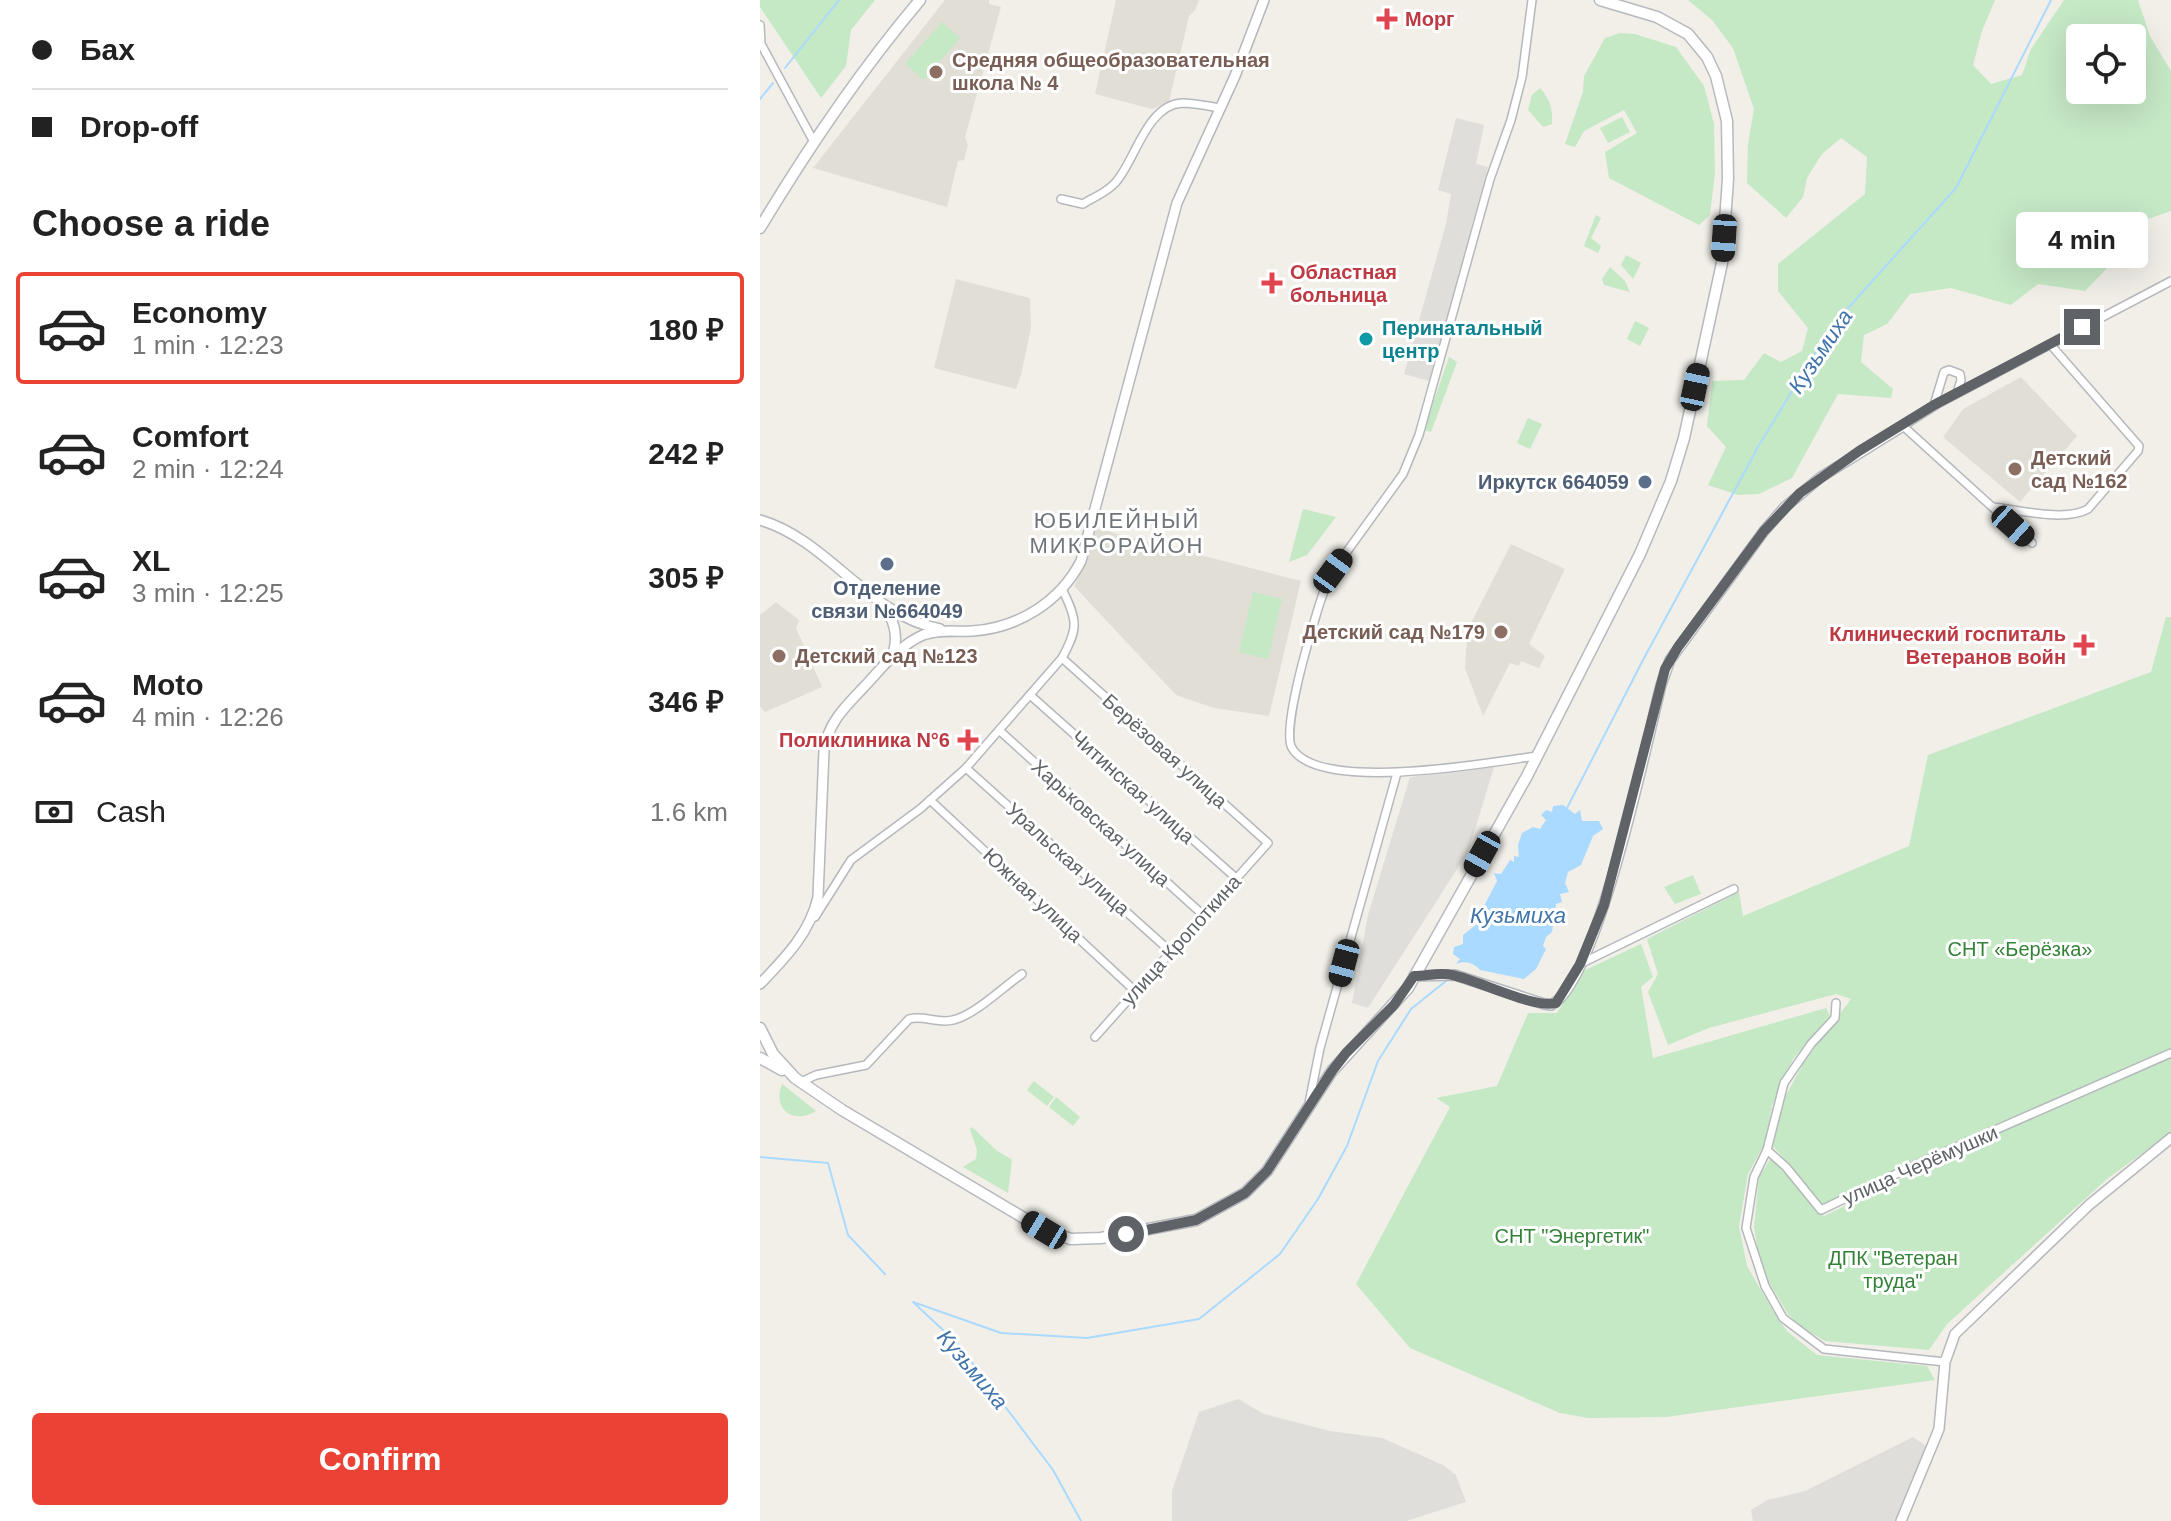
<!DOCTYPE html>
<html lang="en">
<head>
<meta charset="utf-8">
<style>
	:root { --surface:#fff; --page:#f6f6f6; --text:#222; --muted:#767676; --line:#e0e0e0; --accent:#ea4335 }
	body { margin:0; font-family:Helvetica,sans-serif; background:var(--page); color:var(--text); height:100vh; display:flex; flex-direction:column; font-size:30px; white-space:nowrap }
	* { box-sizing:border-box; margin:0 }
	p { font-size:26px; color:var(--muted) }
	.icon { flex:none; width:44px; height:44px; fill:none; stroke:currentColor; stroke-width:2; stroke-linecap:round; stroke-linejoin:round }
	.map { position:relative; flex:1; overflow:hidden }
	.side { display:flex; flex-direction:column; background:var(--surface); width:760px }
	.side>* { flex:none }
	.top-card { display:grid; align-content:center; height:176px; padding:0 32px; background:var(--surface) }
	.controls { position:absolute; left:1306px; top:24px; display:grid; gap:16px }
	.controls a { display:grid; place-items:center; width:80px; height:80px; border-radius:8px; background:var(--surface); box-shadow:0 8px 32px #0002; font-size:40px }
	.end { position:absolute; width:36px; height:36px; margin:-18px; border:10px solid #5f6368; background:#fff; box-shadow:0 0 0 4px #fff }
	.from { border-radius:50% }
	.bubble { position:absolute; height:56px; border-radius:8px; background:var(--surface); box-shadow:0 8px 32px #0002; font-size:26px; font-weight:700; line-height:56px; text-align:center }
	.car { position:absolute; width:24px; height:48px; margin:-24px -12px; border-radius:10px; box-shadow:0 0 6px 2px #0007; background:linear-gradient(#222 24%,#8ab4d8 0 40%,#222 0 76%,#8ab4d8 0 86%,#222 0) }
	.top-card b { display:flex; align-items:center; gap:28px; height:76px; font-size:30px }
	.top-card b+b { border-top:2px solid var(--line) }
	.top-card i { width:20px; height:20px; background:var(--text) }
	ul { padding:0; list-style:none }
	li { display:flex; align-items:center; gap:24px; height:112px; margin:0 16px 12px; padding:0 16px; border:4px solid transparent; border-radius:8px }
	li div { flex:1 }
	li b { display:block; font-size:30px }
	li em { font-style:normal; font-weight:700 }
	li.selected { border-color:var(--accent) }
	li>.icon { width:72px; height:72px; stroke-width:1.5 }
	h2 { padding:0 32px; font-size:36px; line-height:96px }
	.pay { display:flex; align-items:center; gap:20px; height:88px; padding:0 32px; font-size:30px }
	.pay p { margin-inline-start:auto }
	.action { display:flex; gap:16px; margin-top:auto; padding:16px 32px }
	.action a { flex:1; height:92px; border-radius:8px; background:var(--accent); color:#fff; font-size:32px; font-weight:700; line-height:92px; text-align:center }
	main { display:flex; flex:1; min-height:0 }
	.map>svg:first-child { display:block }
	.industrial { fill:#e0deda }
	.education { fill:#e1ded6 }
	.green { fill:#c5e8c5; fill-rule:evenodd }
	.water { fill:#aadaff }
	.lines { fill:none; stroke-linecap:round; stroke-linejoin:round }
	.stream { stroke:#aadaff; stroke-width:2 }
	.minor-casing { stroke:#b5b8bc; stroke-width:10 }
	.tertiary-casing { stroke:#b5b8bc; stroke-width:12 }
	.secondary-casing { stroke:#b6babf; stroke-width:13 }
	.minor { stroke:#fff; stroke-width:7 }
	.tertiary { stroke:#fff; stroke-width:9 }
	.secondary { stroke:#fff; stroke-width:10 }
	.route { stroke:#5f6368; stroke-width:10 }
	.health-dot { fill:#e0444e; stroke:#fff; stroke-width:3 }
	.education-dot { fill:#8d6e63; stroke:#fff; stroke-width:3 }
	.culture-dot { fill:#0f9aa8; stroke:#fff; stroke-width:3 }
	.service-dot { fill:#5c6f8a; stroke:#fff; stroke-width:3 }
	.labels { text-anchor:middle; stroke-width:6; stroke-linejoin:round; paint-order:stroke }
	.health-label { font-size:20px; font-weight:bold; fill:#be3a42; stroke:#fff; text-anchor:start }
	.education-label { font-size:20px; font-weight:bold; fill:#785e54; stroke:#fff; text-anchor:start }
	.culture-label { font-size:20px; font-weight:bold; fill:#0d838f; stroke:#fff; text-anchor:start }
	.service-label { font-size:20px; font-weight:bold; fill:#4e5e75; stroke:#fff; text-anchor:end }
	.street-label { font-size:20px; fill:#5f6368; stroke:#fff }
	.park-label { font-size:20px; fill:#348238; stroke:#fff }
	.water-label { font-size:22px; font-style:italic; fill:#4174aa; stroke:#fff }
	.neighbourhood-label { font-size:22px; letter-spacing:2px; fill:#70757a; stroke:#fff }
</style>
</head>
<body>
<main>
<section class="side">
<div class="top-card">
<b><i class="from"></i>Бах</b>
<b><i></i>Drop-off</b>
</div>
<h2>Choose a ride</h2>
<ul>
<li class="selected"><svg class="icon" aria-label="car" viewBox="0 0 24 24"><path d="M5 17H2v-5l4-1 3-4h7l3 4 3 1v5h-3M9 17h6M6 11h13"/><circle cx="7" cy="17" r="2"/><circle cx="17" cy="17" r="2"/></svg><div><b>Economy</b><p>1 min · 12:23</p></div><em>180 ₽</em></li>
<li><svg class="icon" aria-label="car" viewBox="0 0 24 24"><path d="M5 17H2v-5l4-1 3-4h7l3 4 3 1v5h-3M9 17h6M6 11h13"/><circle cx="7" cy="17" r="2"/><circle cx="17" cy="17" r="2"/></svg><div><b>Comfort</b><p>2 min · 12:24</p></div><em>242 ₽</em></li>
<li><svg class="icon" aria-label="car" viewBox="0 0 24 24"><path d="M5 17H2v-5l4-1 3-4h7l3 4 3 1v5h-3M9 17h6M6 11h13"/><circle cx="7" cy="17" r="2"/><circle cx="17" cy="17" r="2"/></svg><div><b>XL</b><p>3 min · 12:25</p></div><em>305 ₽</em></li>
<li><svg class="icon" aria-label="car" viewBox="0 0 24 24"><path d="M5 17H2v-5l4-1 3-4h7l3 4 3 1v5h-3M9 17h6M6 11h13"/><circle cx="7" cy="17" r="2"/><circle cx="17" cy="17" r="2"/></svg><div><b>Moto</b><p>4 min · 12:26</p></div><em>346 ₽</em></li>
</ul>
<div class="pay"><svg class="icon" aria-label="cash" viewBox="0 0 24 24"><path d="M3 7h18v10H3z"/><circle cx="12" cy="12" r="2"/></svg>Cash<p>1.6 km</p></div>
<div class="action"><a>Confirm</a></div>
</section>
<div class="map">
<svg width="1411" height="1521" viewBox="0 0 1411 1521">
	<rect width="100%" height="100%" fill="#f1efe8"/>
	<g class="industrial">
		<path d="M696 118 724 125 716 164 728 167 669 381 644 374 686 224 691 194 678 190Z"/>
		<path d="M734 767 708 852 608 1008 592 1003 608 915 650 777Z"/>
		<path d="M478 1399 504 1414 570 1431 622 1438 683 1465 696 1475 706 1502 646 1521H412V1491L439 1412Z"/>
		<path d="M1153 1437 1166 1446 1137 1521H993L991 1510 1007 1500 1045 1491Z"/>
	</g>
	<g class="education">
		<path d="M185 0H229V4L241 7 205 137 208 145 204 160 198 161 187 207 53 168Z"/>
		<path d="M356 0H439L435 10 429 16 409 102 392 109 335 94Z"/>
		<path d="M196 279 270 298 271 328 261 375 256 389 174 368Z"/>
		<path d="M1261 377 1317 436 1260 502 1183 437 1203 409Z"/>
		<path d="M335 528 541 581 509 716 454 708 416 695 314 586 326 562Z"/>
		<path d="M751 544 805 569 769 644 785 656 779 668 761 661 759 666 750 663 723 716 705 668 707 639 710 625Z"/>
		<path d="M16 602 39 620 36 628 62 687 5 712 0 707V615Z"/>
	</g>
	<g class="green">
		<path d="M0 0H115L91 30 86 66 61 98 0 7Z"/>
		<path d="M928 0H1235L1222 31 1213 65 1231 84 1262 75 1271 49 1304 0H1378L1390 36 1411 71V211L1371 225 1346 247 1348 267 1325 291 1278 284 1251 305 1191 288 1150 294 1127 324 1104 335 1101 362 1133 389 1131 398 1078 394 1032 478 999 494 978 495 948 485 966 447 947 426 952 381 984 380 1004 353 1021 362 1042 351 1048 328 1018 291V264L1105 194 1107 157 1081 138 1062 154 1047 178 1043 197 1026 218 987 183 988 144 994 109 973 48 952 20ZM1372 38V90H1320V38Z"/>
		<path d="M182 22 200 38 164 80 145 64Z"/>
		<path d="M860 33 875 34 916 47 944 86 954 124 955 173 950 215 939 225 849 178 845 152 877 133 864 110 824 131 815 147 805 144 823 92 824 76 845 38Z"/>
		<path d="M780 88C790 99 793 109 792 124L783 127 768 110 772 95Z"/>
		<path d="M862 117 870 132 848 143 840 128Z"/>
		<path d="M836 215 841 218 831 238 841 246 838 253 824 246Z"/>
		<path d="M866 255 881 263 873 279 861 265Z"/>
		<path d="M850 267 865 281 870 292 844 285 842 279Z"/>
		<path d="M875 321 889 328 880 346 867 339Z"/>
		<path d="M689 357 697 362 671 432 664 430Z"/>
		<path d="M768 418 782 424 770 449 757 443Z"/>
		<path d="M543 509 576 517 547 555 529 562Z"/>
		<path d="M493 592 522 599 508 659 479 652Z"/>
		<path d="M1406 617H1411V1049L1204 1140 1064 1206 1013 1146 1025 1097 1044 1062 1091 999 1076 994 949 1028 908 1045 888 992 898 974 887 939 979 892 983 916 1149 846 1168 755 1391 672Z"/>
		<path d="M933 875 941 894 915 904 904 887Z"/>
		<path d="M881 944 893 977 881 987 893 1058 1066 1008 1070 1016 1033 1059 1012 1106 1005 1143 988 1174 979 1226 987 1266 1017 1318 1028 1332 1057 1355 1167 1366 1175 1380 906 1417 828 1418 800 1413 650 1348 596 1284 690 1107 676 1098 737 1086 768 1013H797L823 971Z"/>
		<path d="M1411 1057V1132L1347 1179 1187 1324 1169 1350 1065 1341 1038 1325 1028 1314 1001 1269 994 1227 999 1177 1011 1158 1064 1216 1213 1144Z"/>
		<path d="M274 1081 294 1097 287 1106 267 1090Z"/>
		<path d="M22 1084 56 1111C33 1125 12 1109 22 1084Z"/>
		<path d="M296 1097 320 1117 313 1126 289 1107Z"/>
		<path d="M212 1127 236 1150 252 1160 248 1193 203 1167 216 1159 217 1150 210 1129Z"/>
	</g>
	<path class="water" d="M803 805 815 814 820 810 822 821H839L843 829 833 836 821 865 808 872 805 883 809 892 800 894 802 902 796 904 792 932 786 937 783 946 786 949 776 969 764 979 720 970C714 963 705 960 696 964L700 959 693 954 694 947 703 944V935L722 920V910L737 881 734 873 741 874 750 860 754 862V856L759 857 758 845 762 833 773 827 780 829 786 820 781 815 786 810 792 812 793 806Z"/>
	<g class="lines">
		<g class="stream">
			<path d="M25 68 79 0"/>
			<path d="M0 99 13 83"/>
			<path d="M807 808 883 660 998 447 1071 327 1196 188 1291 0"/>
			<path d="M0 1157 68 1163 88 1235 125 1274"/>
			<path d="M153 1302 241 1333 327 1338 439 1319 520 1254 558 1199 587 1146 618 1061 651 1009 686 981"/>
			<path d="M154 1303 198 1344 293 1470 321 1521"/>
		</g>
		<g class="minor-casing">
			<g id="minor">
				<path d="M772 0 762 77 751 120 730 179 659 435 643 474 570 575C559 600 520 728 532 748 559 794 731 762 777 756"/>
				<path d="M0 25 1 44 54 142"/>
				<path d="M301 199 323 204C334 197 346 193 355 183 375 162 386 105 422 103 434 103 448 106 460 108"/>
				<path d="M1174 405 1184 372 1189 370 1200 374 1201 380 1197 393"/>
				<path d="M1233 507C1260 510 1305 522 1328 509L1378 451 1379 446 1290 344"/>
				<path d="M1272 543 1143 426 1179 403 1411 281"/>
				<path d="M302 658 508 843 335 1037"/>
				<path d="M270 695 476 878"/>
				<path d="M240 731 442 914"/>
				<path d="M206 768 410 951"/>
				<path d="M170 800 375 991"/>
				<path d="M55 917 91 860 160 809 206 768 302 658C318 629 318 621 303 591"/>
				<path d="M820 964 974 889"/>
				<path d="M41 1082 56 1075 106 1065 149 1019C164 1015 178 1024 193 1020 215 1015 243 987 262 974"/>
				<path d="M549 1103 560 1048 637 773"/>
				<path d="M1007 1150 1024 1083 1051 1044 1075 1018 1076 1003"/>
				<path d="M1185 1362 1064 1349 1023 1318 1005 1286 986 1228 994 1177 1007 1150 1026 1167 1061 1210 1155 1165 1411 1053"/>
			</g>
		</g>
		<g class="tertiary-casing">
			<g id="tertiary">
				<path d="M0 520C69 540 107 615 180 629"/>
				<path d="M127 611C136 625 138 640 132 656"/>
				<path d="M654 976 695 975 784 1004 791 1005C837 984 887 740 901 685L910 660 1004 531 1025 507 1061 477 1143 426"/>
				<path d="M0 984C25 958 50 933 58 897L64 750C68 723 85 707 103 688 121 669 138 646 163 635 179 629 195 632 212 631 258 628 300 602 321 561L417 203 475 76 504 0"/>
				<path d="M1141 1521 1179 1429 1185 1362 1195 1334 1329 1205 1411 1138"/>
			</g>
		</g>
		<g class="secondary-casing">
			<g id="secondary">
				<path d="M0 228C48 148 100 71 160 0"/>
				<path d="M0 1028 13 1054 35 1078 82 1110 284 1230 311 1239 341 1238 436 1220 485 1193 507 1171 572 1071 648 988 767 776 880 554 911 481 924 438 962 263 968 179 967 121 956 76 947 57 928 34 897 17 840 0"/>
				<path d="M0 1058 22 1070"/>
			</g>
		</g>
		<use href="#minor" class="minor"/>
		<use href="#tertiary" class="tertiary"/>
		<use href="#secondary" class="secondary"/>
	</g>
	<g class="lines">
		<path class="route" d="M366 1234 436 1220 485 1193 507 1171 572 1071 586 1053 634 1005 654 976C667 976 680 972 692 975 718 980 773 1009 796 1003L820 964 844 905 905 669 918 647 1004 531 1040 493 1099 451 1174 405 1322 327"/>
	</g>
	<g class="health-dot">
		<path d="M623 7h8v8h8v8h-8v8h-8v-8h-8v-8h8z"/>
		<path d="M508 271h8v8h8v8h-8v8h-8v-8h-8v-8h8z"/>
		<path d="M1320 633h8v8h8v8h-8v8h-8v-8h-8v-8h8z"/>
		<path d="M204 728h8v8h8v8h-8v8h-8v-8h-8v-8h8z"/>
	</g>
	<g class="education-dot">
		<circle cx="176" cy="72" r="8"/>
		<circle cx="1255" cy="469" r="8"/>
		<circle cx="741" cy="632" r="8"/>
		<circle cx="19" cy="656" r="8"/>
	</g>
	<circle class="culture-dot" cx="606" cy="339" r="8"/>
	<g class="service-dot">
		<circle cx="885" cy="482" r="8"/>
		<circle cx="127" cy="564" r="8"/>
	</g>
	<g class="labels">
		<g class="health-label">
			<text x="645" y="26">Морг</text>
			<text x="530" y="279">Областная<tspan x="530" dy="23">больница</tspan></text>
			<text x="1306" y="641" text-anchor="end">Клинический госпиталь<tspan x="1306" dy="23">Ветеранов войн</tspan></text>
			<text x="190" y="747" text-anchor="end">Поликлиника N°6</text>
		</g>
		<g class="education-label">
			<text x="192" y="67">Средняя общеобразовательная<tspan x="192" dy="23">школа № 4</tspan></text>
			<text x="1271" y="465">Детский<tspan x="1271" dy="23">сад №162</tspan></text>
			<text x="725" y="639" text-anchor="end">Детский сад №179</text>
			<text x="35" y="663">Детский сад №123</text>
		</g>
		<g class="culture-label">
			<text x="622" y="335">Перинатальный<tspan x="622" dy="23">центр</tspan></text>
		</g>
		<g class="service-label">
			<text x="869" y="489">Иркутск 664059</text>
			<text x="127" y="595" text-anchor="middle">Отделение<tspan x="127" dy="23">связи №664049</tspan></text>
		</g>
		<g class="street-label">
			<text transform="translate(405 751) rotate(42)" y="7">Берёзовая улица</text>
			<text transform="translate(373 787) rotate(42)" y="7">Читинская улица</text>
			<text transform="translate(341 823) rotate(42)" y="7">Харьковская улица</text>
			<text transform="translate(308 859) rotate(42)" y="7">Уральская улица</text>
			<text transform="translate(273 895) rotate(43)" y="7">Южная улица</text>
			<text transform="translate(421 940) rotate(-48)" y="7">улица Кропоткина</text>
			<text transform="translate(1160 1165) rotate(-24)" y="7">улица Черёмушки</text>
		</g>
		<g class="park-label">
			<text x="1260" y="956">СНТ «Берёзка»</text>
			<text x="812" y="1243">СНТ "Энергетик"</text>
			<text x="1133" y="1265">ДПК "Ветеран<tspan x="1133" dy="23">труда"</tspan></text>
		</g>
		<g class="water-label">
			<text transform="translate(1060 351) rotate(-56)" y="8">Кузьмиха</text>
			<text x="758" y="923">Кузьмиха</text>
			<text transform="translate(213 1369) rotate(50)" y="8">Кузьмиха</text>
		</g>
		<g class="neighbourhood-label">
			<text x="357" y="528">ЮБИЛЕЙНЫЙ<tspan x="357" dy="25">МИКРОРАЙОН</tspan></text>
		</g>
	</g>
</svg>
<div class="controls">
<a><svg class="icon" aria-label="locate" viewBox="0 0 24 24"><circle cx="12" cy="12" r="6"/><path d="M12 2v4M12 18v4M2 12h4M18 12h4"/></svg></a>
</div>
<i class="end from" style="left:366px;top:1234px"></i>
<i class="end" style="left:1322px;top:327px"></i>
<div class="bubble" style="left:1256px;top:212px;width:132px">4 min</div>
<i class="car" style="left:964px;top:238px;rotate:184deg"></i>
<i class="car" style="left:935px;top:387px;rotate:12deg"></i>
<i class="car" style="left:1253px;top:526px;rotate:132deg"></i>
<i class="car" style="left:573px;top:571px;rotate:36deg"></i>
<i class="car" style="left:722px;top:854px;rotate:209deg"></i>
<i class="car" style="left:584px;top:963px;rotate:195deg"></i>
<i class="car" style="left:284px;top:1230px;rotate:301deg"></i>
</div>
</main>
</body>
</html>
